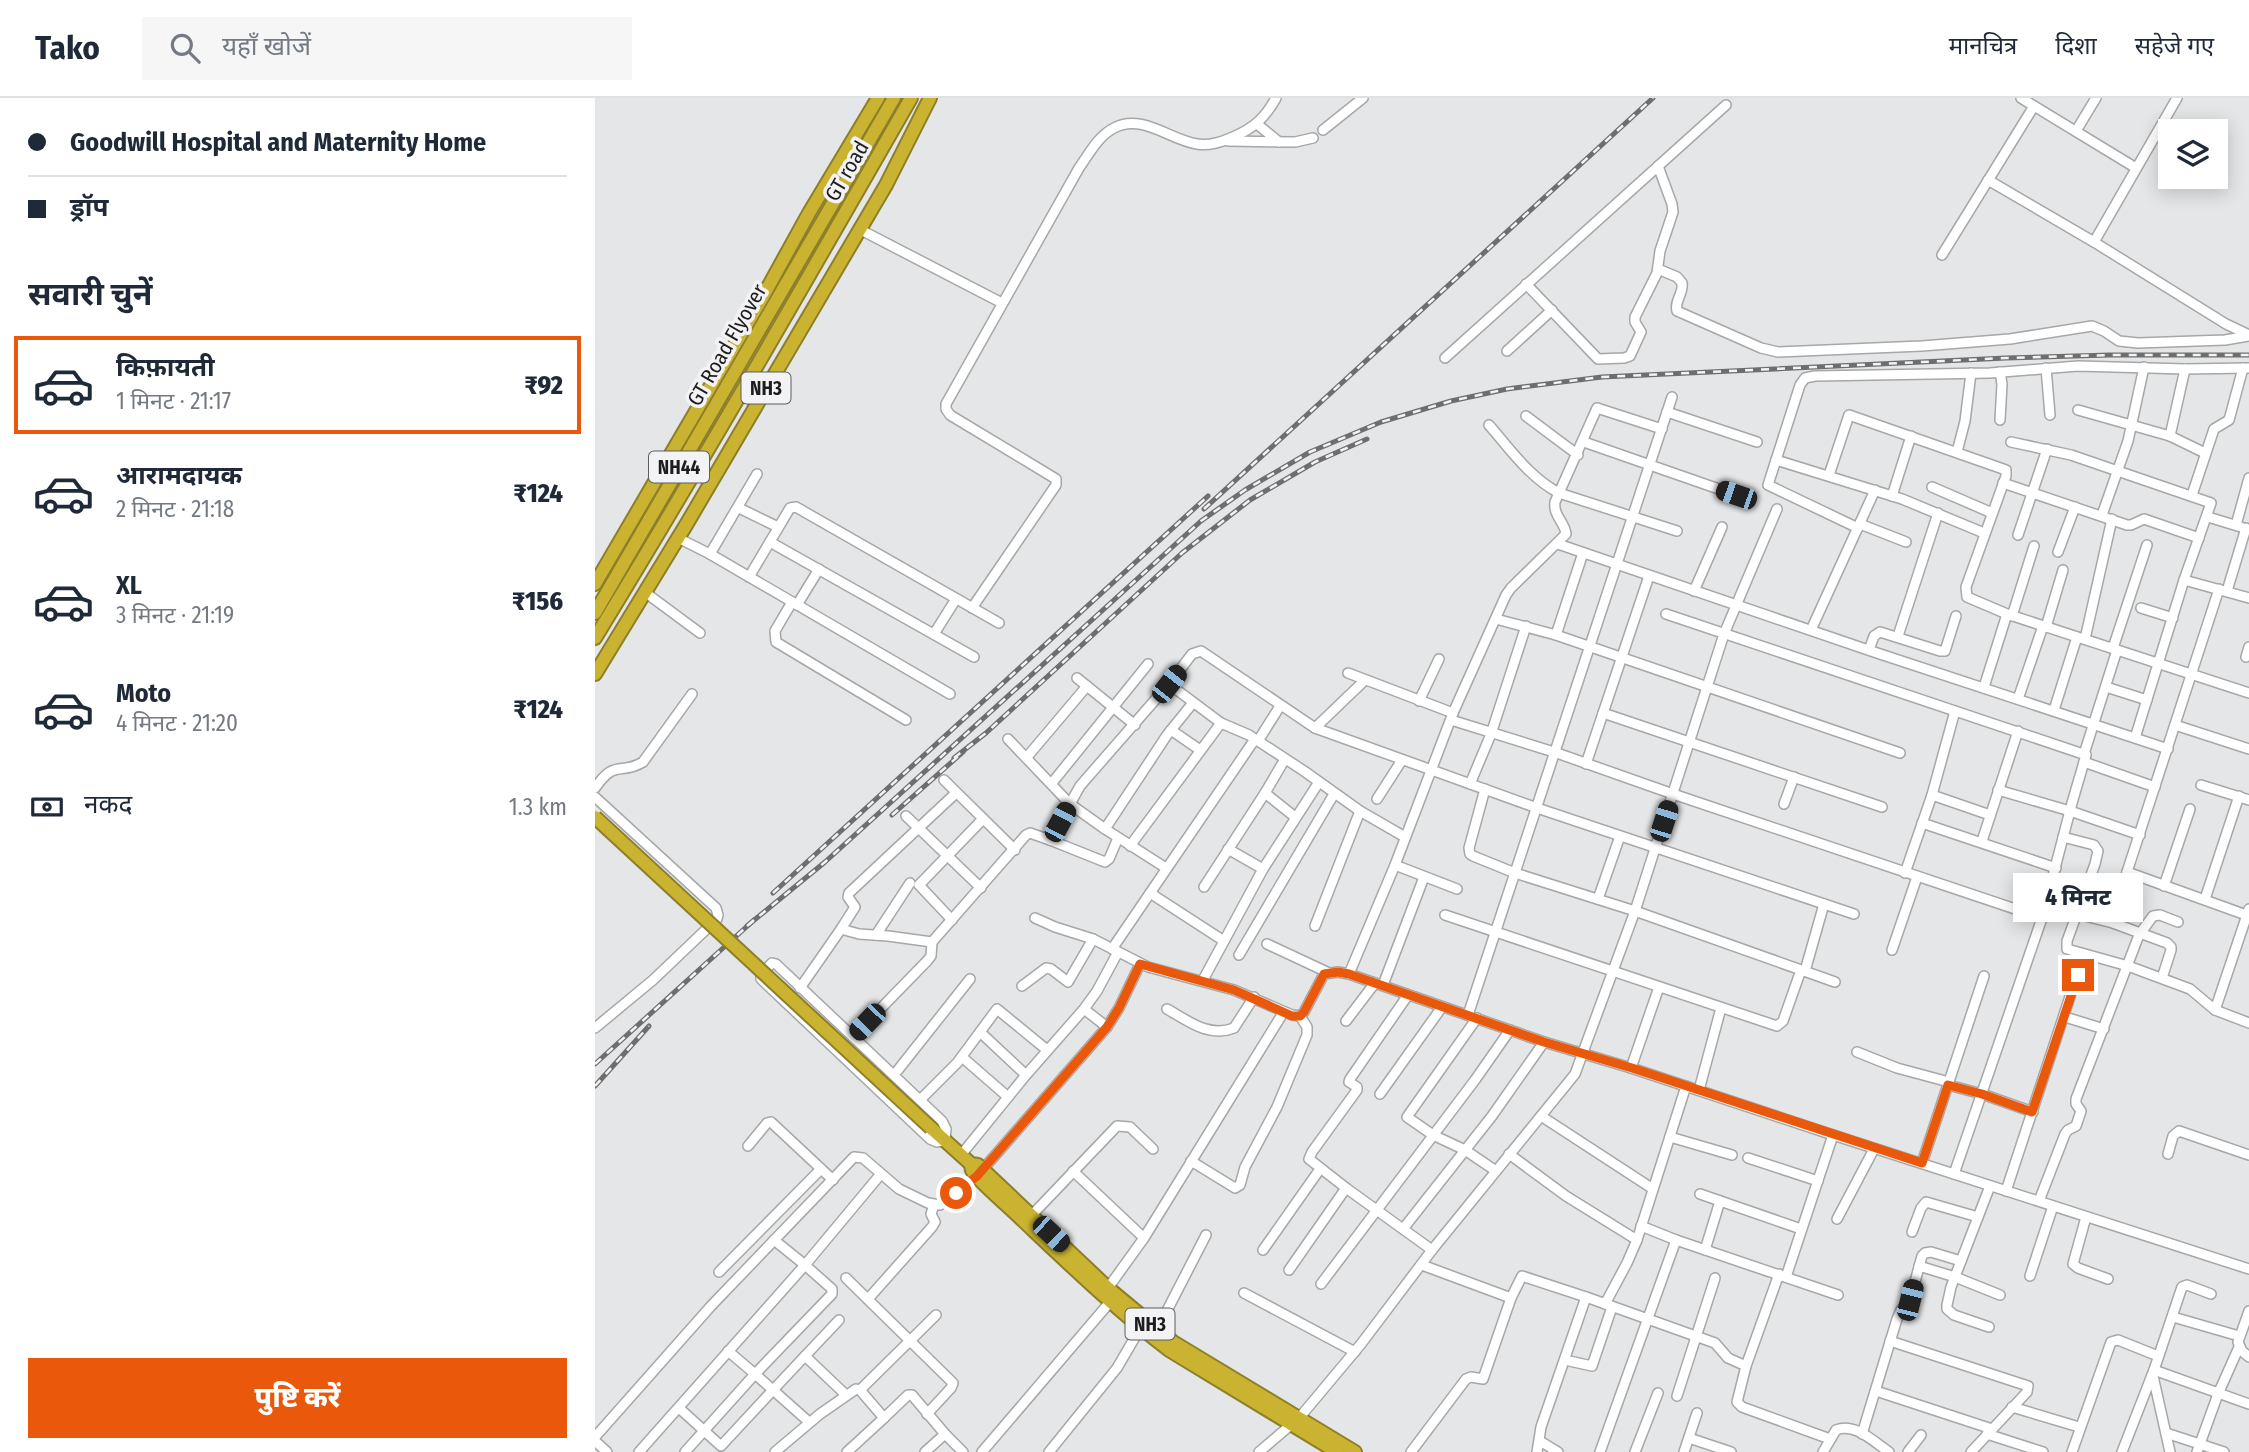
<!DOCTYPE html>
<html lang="hi">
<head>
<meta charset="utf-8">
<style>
	:root { --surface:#fff; --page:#f6f6f7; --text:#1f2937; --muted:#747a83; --line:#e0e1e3; --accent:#ea580c }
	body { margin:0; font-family:"Fira Sans Condensed","Noto Sans Devanagari",sans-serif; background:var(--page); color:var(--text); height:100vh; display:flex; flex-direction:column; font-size:26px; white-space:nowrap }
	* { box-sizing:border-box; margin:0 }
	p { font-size:23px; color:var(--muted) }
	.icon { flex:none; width:38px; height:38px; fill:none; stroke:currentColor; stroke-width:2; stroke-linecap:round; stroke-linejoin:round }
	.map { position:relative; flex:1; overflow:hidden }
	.panel { display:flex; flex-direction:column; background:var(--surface); width:595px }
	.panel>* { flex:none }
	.banner { display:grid; align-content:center; height:154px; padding:0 28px; background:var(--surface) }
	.controls { position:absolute; left:1563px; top:21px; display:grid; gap:14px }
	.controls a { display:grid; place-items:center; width:70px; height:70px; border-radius:0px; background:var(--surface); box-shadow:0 4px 18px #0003; font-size:35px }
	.end { position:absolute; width:32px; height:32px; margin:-16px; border:9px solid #ea580c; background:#fff; box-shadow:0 0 0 4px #fff }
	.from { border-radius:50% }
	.bubble { position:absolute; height:49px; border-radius:0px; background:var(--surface); box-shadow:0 4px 18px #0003; font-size:23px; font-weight:800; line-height:49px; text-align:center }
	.car { position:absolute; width:21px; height:42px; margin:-21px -10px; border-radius:9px; box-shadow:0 0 5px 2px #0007; background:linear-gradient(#222 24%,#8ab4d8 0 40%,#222 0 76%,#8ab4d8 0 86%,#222 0) }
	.banner b { display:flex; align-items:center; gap:24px; height:66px; font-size:26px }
	.banner b+b { border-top:2px solid var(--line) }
	.banner i { width:18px; height:18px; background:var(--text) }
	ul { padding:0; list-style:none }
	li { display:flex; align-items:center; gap:21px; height:98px; margin:0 14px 10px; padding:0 14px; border:4px solid transparent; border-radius:0px }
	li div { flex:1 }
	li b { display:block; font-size:26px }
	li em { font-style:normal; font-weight:800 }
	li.selected { border-color:var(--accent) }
	li>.icon { width:63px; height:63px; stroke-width:1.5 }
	h2 { padding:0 28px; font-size:32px; line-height:84px }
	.pay { display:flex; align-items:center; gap:18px; height:77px; padding:0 28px; font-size:26px }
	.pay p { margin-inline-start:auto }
	.action { display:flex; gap:14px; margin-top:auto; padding:14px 28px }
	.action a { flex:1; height:80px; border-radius:0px; background:var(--accent); color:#fff; font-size:28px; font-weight:800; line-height:80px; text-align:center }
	header { display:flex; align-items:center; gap:42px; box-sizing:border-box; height:98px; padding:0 35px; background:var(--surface); border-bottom:2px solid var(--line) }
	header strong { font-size:33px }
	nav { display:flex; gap:38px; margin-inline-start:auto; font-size:24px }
	.search { width:490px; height:63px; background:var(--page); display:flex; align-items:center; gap:18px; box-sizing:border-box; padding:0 24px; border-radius:0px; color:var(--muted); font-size:26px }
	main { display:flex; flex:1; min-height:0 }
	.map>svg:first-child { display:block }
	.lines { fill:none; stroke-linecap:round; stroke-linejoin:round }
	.minor-casing { stroke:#a6a7a8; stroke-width:12 }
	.highway-casing { stroke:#8d7e2a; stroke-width:16 }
	.minor { stroke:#fff; stroke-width:9 }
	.highway { stroke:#cab330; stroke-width:12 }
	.rail-casing { stroke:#6e6e6f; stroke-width:5 }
	.rail { stroke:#f3f3f5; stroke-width:2.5; stroke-dasharray:8; stroke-linecap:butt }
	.highway-bridge-casing { stroke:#8d7e2a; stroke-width:16; stroke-linecap:butt }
	.highway-bridge { stroke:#cab330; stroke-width:12 }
	.route { stroke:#ea580c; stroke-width:9 }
	.labels { text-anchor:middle; stroke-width:7; stroke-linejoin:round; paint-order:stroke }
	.shield { fill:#f3f3f5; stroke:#5d5d5e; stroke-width:2 }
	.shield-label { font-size:19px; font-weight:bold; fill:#1d1d1e }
	.street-label { font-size:21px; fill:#1d1d1e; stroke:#f3f3f5 }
</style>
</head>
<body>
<header>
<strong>Tako</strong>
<div class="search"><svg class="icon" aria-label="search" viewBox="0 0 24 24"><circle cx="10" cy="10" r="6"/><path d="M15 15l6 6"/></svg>यहाँ खोजें</div>
<nav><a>मानचित्र</a><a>दिशा</a><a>सहेजे गए</a></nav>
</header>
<main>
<section class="panel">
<div class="banner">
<b><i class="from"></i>Goodwill Hospital and Maternity Home</b>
<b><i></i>ड्रॉप</b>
</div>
<h2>सवारी चुनें</h2>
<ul>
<li class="selected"><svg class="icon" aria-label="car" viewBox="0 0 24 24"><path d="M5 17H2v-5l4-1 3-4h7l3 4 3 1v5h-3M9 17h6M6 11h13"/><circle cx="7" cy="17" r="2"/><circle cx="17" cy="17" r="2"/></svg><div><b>किफ़ायती</b><p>1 मिनट · 21:17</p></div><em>₹92</em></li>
<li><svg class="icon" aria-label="car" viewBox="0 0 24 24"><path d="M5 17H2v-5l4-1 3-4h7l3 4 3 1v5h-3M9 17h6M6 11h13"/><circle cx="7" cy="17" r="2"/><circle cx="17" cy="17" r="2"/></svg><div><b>आरामदायक</b><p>2 मिनट · 21:18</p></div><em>₹124</em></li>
<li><svg class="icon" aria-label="car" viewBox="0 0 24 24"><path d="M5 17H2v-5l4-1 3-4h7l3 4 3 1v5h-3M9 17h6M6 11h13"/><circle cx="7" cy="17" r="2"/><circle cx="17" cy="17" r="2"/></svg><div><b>XL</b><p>3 मिनट · 21:19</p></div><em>₹156</em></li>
<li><svg class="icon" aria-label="car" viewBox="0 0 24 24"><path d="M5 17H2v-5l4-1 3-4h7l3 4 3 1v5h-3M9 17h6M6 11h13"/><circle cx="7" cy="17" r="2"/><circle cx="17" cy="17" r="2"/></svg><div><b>Moto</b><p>4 मिनट · 21:20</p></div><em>₹124</em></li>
</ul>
<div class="pay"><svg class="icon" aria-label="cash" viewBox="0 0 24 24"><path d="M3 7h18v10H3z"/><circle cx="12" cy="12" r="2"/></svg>नकद<p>1.3 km</p></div>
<div class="action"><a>पुष्टि करें</a></div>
</section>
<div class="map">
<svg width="1654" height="1354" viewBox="0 0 1654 1354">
	<rect width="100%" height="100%" fill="#e5e6e7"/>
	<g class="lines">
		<g class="minor-casing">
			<g id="minor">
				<path d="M1426 0 1541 70"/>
				<path d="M662 26 684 44"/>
				<path d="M728 32 768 0"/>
				<path d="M1481 33 1501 0"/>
				<path d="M633 43 700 44 718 40"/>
				<path d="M1393 82 1499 144 1631 226 1654 237"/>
				<path d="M264 131 407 205"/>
				<path d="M1499 144 1582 0"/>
				<path d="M1347 157 1439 8"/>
				<path d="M1063 171 1082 179 1087 185C1089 195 1079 203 1082 213L1166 250 1183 254 1327 248 1415 241 1497 228 1509 233 1524 243 1543 245 1630 242 1654 238"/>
				<path d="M931 186 1003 261 1029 260 1035 258 1046 234 1040 224V219L1062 175 1065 153 1078 114 1077 106 1063 68"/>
				<path d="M912 253 957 212"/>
				<path d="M850 260 1131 7"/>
				<path d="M1451 270 1455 317"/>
				<path d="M1483 312 1575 338 1610 355"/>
				<path d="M1072 314 1162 344"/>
				<path d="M931 318 983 357"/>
				<path d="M1405 322 1407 286 1405 274"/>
				<path d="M894 327C915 351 935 380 964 395L1082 433"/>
				<path d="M1575 338 1590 271"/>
				<path d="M989 344 1141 397"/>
				<path d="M1416 344 1476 357 1616 405 1589 482 1540 640"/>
				<path d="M1362 354 1370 323 1376 275"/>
				<path d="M1181 362 1307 401 1389 435"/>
				<path d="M1234 377 1254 317 1411 372V378L1371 489 1372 499 1412 516 1654 595"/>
				<path d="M1408 385 1532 427H1536L1549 421 1604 440"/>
				<path d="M1337 389 1397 415"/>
				<path d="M1597 397 1619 331 1634 322 1648 270"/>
				<path d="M1297 398 1316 338"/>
				<path d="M144 410 183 429"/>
				<path d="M1507 417 1533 343 1549 269"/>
				<path d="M1613 419 1646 429"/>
				<path d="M1265 426 1311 444"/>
				<path d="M1641 427 1654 380"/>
				<path d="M1263 430 1173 387 1205 287 1210 280 1220 278 1395 275 1483 268 1590 271 1654 270"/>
				<path d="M1423 437 1452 351"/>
				<path d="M83 440 115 456 355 596"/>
				<path d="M175 444 379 559"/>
				<path d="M963 446 1279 554 1573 651"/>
				<path d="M1463 454 1480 409"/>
				<path d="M115 456 162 376"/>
				<path d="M154 479 195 410 201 409 404 525"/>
				<path d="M1589 482 1654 500"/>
				<path d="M1099 493 1127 429"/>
				<path d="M1632 493 1651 430"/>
				<path d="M51 495 105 535"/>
				<path d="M197 504 180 533 181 544 311 622"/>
				<path d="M202 507 224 471"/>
				<path d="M377 510 461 387V381L355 317 351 311V306L484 70C494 56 503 38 519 30 547 15 575 42 602 46 615 48 626 44 638 39 659 30 670 20 681 0"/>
				<path d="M1546 510 1578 520"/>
				<path d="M1071 516 1491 657 1477 705 1447 820 1359 1076"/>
				<path d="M1417 518 1439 448"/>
				<path d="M901 521 961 537 1305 655"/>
				<path d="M1451 529 1468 472"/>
				<path d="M1216 532 1280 392"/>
				<path d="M339 536 361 501"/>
				<path d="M961 537 988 455"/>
				<path d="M1303 538 1343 415"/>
				<path d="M1490 541 1517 421"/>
				<path d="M1518 550 1552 447"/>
				<path d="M1274 552 1279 538 1285 534 1345 553H1350L1361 518"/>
				<path d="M1651 559 1654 549"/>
				<path d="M753 575 858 615"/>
				<path d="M482 580 540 627"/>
				<path d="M1389 589 1412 516"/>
				<path d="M1511 589 1552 602"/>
				<path d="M1423 601 1448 528"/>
				<path d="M824 603 844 561"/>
				<path d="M1459 612 1482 539"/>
				<path d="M1008 615 1287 709"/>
				<path d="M856 622 959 654 1078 696 1447 820"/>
				<path d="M1580 627 1654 651"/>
				<path d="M720 630 769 583"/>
				<path d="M576 632 605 652"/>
				<path d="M413 641 475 706 455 742 510 764 514 761 523 740"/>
				<path d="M663 643 685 608"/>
				<path d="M1489 656 1522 552"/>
				<path d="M432 659 492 588"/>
				<path d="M690 661 670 695 700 719"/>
				<path d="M1489 664 1560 689"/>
				<path d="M991 666 1054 478"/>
				<path d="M349 682 420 752"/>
				<path d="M457 685 553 566"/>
				<path d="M875 686 896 636 931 528"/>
				<path d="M1606 687 1654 702"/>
				<path d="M0 690C21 660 25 678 48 664L97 596"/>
				<path d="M890 691 874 750 875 756 878 758 920 775 1040 813 1240 884"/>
				<path d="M1403 692 1475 713 1545 737"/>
				<path d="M1337 697 1395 717"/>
				<path d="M0 699 121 810 123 817 122 821 58 882 0 930"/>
				<path d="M782 701 807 662"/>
				<path d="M1189 706 1199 679"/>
				<path d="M311 718 386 790"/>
				<path d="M1327 725 1461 770"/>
				<path d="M510 731 572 637 597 606"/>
				<path d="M810 739 765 713 709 673 654 637 626 625 574 586 597 556 606 553 720 630 942 710 1259 816"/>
				<path d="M1468 739 1499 747 1503 753 1500 766 1472 843V851L1533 868 1595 891 1620 912 1654 925"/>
				<path d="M1387 743 1423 633"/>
				<path d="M535 748 626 625"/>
				<path d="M633 751 668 771"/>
				<path d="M800 767 862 791"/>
				<path d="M571 770 510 731 475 706 485 688 574 586"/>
				<path d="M1532 774 1654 818"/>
				<path d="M1310 775 1337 697 1360 613"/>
				<path d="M1569 788 1595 711"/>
				<path d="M609 789 670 695"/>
				<path d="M555 795 629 843"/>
				<path d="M1003 801 1025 738"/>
				<path d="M1610 801 1644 698"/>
				<path d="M1482 816 1518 825 1572 845 1576 849V852L1567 880"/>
				<path d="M850 817 1182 928 1188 923 1206 872"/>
				<path d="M440 820 460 829 498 841 553 869 639 892 697 917 705 918 709 914 729 876 743 874 754 876 949 944 1036 970 1238 1037 1654 1171"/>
				<path d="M357 822 324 787 388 721"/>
				<path d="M1518 825 1532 774 1624 491"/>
				<path d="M720 828 765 713"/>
				<path d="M246 831 260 809 253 799 254 795 361 695"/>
				<path d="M281 837 315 785"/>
				<path d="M672 846 732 874"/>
				<path d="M517 851 660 641"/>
				<path d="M1297 852 1322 779"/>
				<path d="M644 857 739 696"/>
				<path d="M177 865 181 866 347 1023 351 1031 350 1043 342 1044 335 1041 166 881V876Z"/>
				<path d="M1210 873 1229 806"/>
				<path d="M754 876 800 767 858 615 911 497 916 490 971 436C970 424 958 418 960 404L1002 310 1067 331"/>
				<path d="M608 882 668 771 724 684"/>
				<path d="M788 887 829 779"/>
				<path d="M427 888 451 870 456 871 473 884 498 841"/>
				<path d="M205 890 246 831 264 836 293 838 337 844 431 737 435 735 455 742"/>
				<path d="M813 897 755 981 754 984 762 989V992L717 1054 714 1061 751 1090 837 1152"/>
				<path d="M489 911 512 929"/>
				<path d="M572 911C593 923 614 940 639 930L659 899"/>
				<path d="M1620 912 1654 811"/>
				<path d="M873 917 1077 299"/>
				<path d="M1470 919 1509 931"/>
				<path d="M882 920 812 1019 838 1037 870 1052 901 1073"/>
				<path d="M751 923 780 885"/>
				<path d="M385 934 431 977"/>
				<path d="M258 939 332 863 336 858 337 844"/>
				<path d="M1262 954 1302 970 1354 984"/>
				<path d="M367 959 413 999"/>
				<path d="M1036 970 1064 889"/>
				<path d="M299 977 375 881"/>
				<path d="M1353 987 1387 996 1438 1014"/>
				<path d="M1104 992 1126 910"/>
				<path d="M785 996 847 909"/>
				<path d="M325 1002 362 965 402 911 452 952"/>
				<path d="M946 1018 1058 1091"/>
				<path d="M1075 1039 1137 1057"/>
				<path d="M153 1048 172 1025 176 1024 238 1082"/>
				<path d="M914 1056 971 1098 1042 1142"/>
				<path d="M1573 1056 1578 1038 1584 1033 1654 1057"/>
				<path d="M366 1057 431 977 489 911 502 893 523 854"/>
				<path d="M1153 1060 1223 1083"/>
				<path d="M596 1063 640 1090 645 1087 650 1069 682 1009 712 937V929L705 918"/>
				<path d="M1327 1065 1389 878"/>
				<path d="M478 1073 549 1140"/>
				<path d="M1411 1093 1489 856"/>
				<path d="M1105 1096 1206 1131"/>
				<path d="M1444 1103 1470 1036 1473 1032 1481 1028 1486 1013 1481 1006V1001L1544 837 1558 818 1565 817 1583 824"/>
				<path d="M436 1118 522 1028 535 1029 558 1051"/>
				<path d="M1491 1119 1478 1166 1483 1170 1513 1181"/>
				<path d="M1242 1121 1279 1051"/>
				<path d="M1046 1128 1081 1142 1243 1197"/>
				<path d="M808 1131 897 1018 949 944"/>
				<path d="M1317 1134 1326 1110 1331 1104 1383 1119"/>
				<path d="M179 1142 210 1167 285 1077"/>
				<path d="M668 1152 725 1071"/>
				<path d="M1110 1152 1125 1103"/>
				<path d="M827 1167 916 1200"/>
				<path d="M1324 1168 1360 1179 1405 1197"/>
				<path d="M694 1172 751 1090"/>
				<path d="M124 1174 226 1071"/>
				<path d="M1184 1176 1151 1268 1142 1304 1147 1309 1235 1341"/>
				<path d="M1435 1178 1458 1108"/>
				<path d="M1191 1179 1238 1037"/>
				<path d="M251 1180 358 1285 356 1290 332 1316"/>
				<path d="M726 1186 880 982 915 932"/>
				<path d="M513 1190 549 1140 688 915"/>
				<path d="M649 1195 760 1254"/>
				<path d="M273 1201 337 1129 340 1124 336 1116 339 1107"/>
				<path d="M1010 1206 1032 1165 1042 1142 1091 988"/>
				<path d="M1654 1213 1643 1244 1647 1253 1654 1259"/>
				<path d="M1578 1219 1644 1238"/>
				<path d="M1394 1229 1359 1217 1352 1211V1207L1356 1189 1395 1088"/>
				<path d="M562 1232 611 1137"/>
				<path d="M1295 1243 1433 1288 1432 1294 1376 1354"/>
				<path d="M210 1258 251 1297"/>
				<path d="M970 1262 997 1268 1017 1209"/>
				<path d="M1559 1272 1654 1306"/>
				<path d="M1558 1278 1575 1354"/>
				<path d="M265 1292 341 1217"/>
				<path d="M1281 1293 1397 1331"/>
				<path d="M1082 1298 1120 1180"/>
				<path d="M1417 1309 1484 1329"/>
				<path d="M84 1310 126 1348 178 1292 160 1276 90 1354"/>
				<path d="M214 1324 178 1292 244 1222"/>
				<path d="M1571 1335 1629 1354"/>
				<path d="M1267 1336 1302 1221 1306 1212 1315 1202 1327 1158 1330 1155 1336 1154 1366 1163"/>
				<path d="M1392 1336 1448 1354"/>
				<path d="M0 1339 116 1208 259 1059 268 1060 304 1091 333 1105 345 1107 382 1078 512 929 524 910 545 866"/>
				<path d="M1094 1340 1136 1354"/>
				<path d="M0 1343 12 1354"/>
				<path d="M945 1343 963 1354"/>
				<path d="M44 1354 210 1167 237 1191V1196L160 1276 133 1253"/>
				<path d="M180 1354 225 1316 261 1291 265 1292 289 1320 313 1297H317L350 1336 368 1354"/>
				<path d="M252 1354 289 1320"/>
				<path d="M330 1354 350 1336"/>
				<path d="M387 1354 515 1204"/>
				<path d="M454 1354 522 1270 546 1229"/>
				<path d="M664 1354 705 1319 766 1246 837 1152 980 976 1040 813 1129 536 1182 411"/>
				<path d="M816 1354 871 1281 876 1279 888 1281 916 1200 927 1178 991 1199 1120 1245 1133 1260 1151 1268"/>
				<path d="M942 1354 946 1329 991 1199"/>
				<path d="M1005 1354 1081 1142"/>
				<path d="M1040 1354 1063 1295"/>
				<path d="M1089 1354 1102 1315"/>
				<path d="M1228 1354 1241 1332C1260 1324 1279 1344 1294 1354"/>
				<path d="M1313 1354 1326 1337"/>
				<path d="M1477 1354 1516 1244 1523 1242 1563 1258"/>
				<path d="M1527 1354 1559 1272 1587 1189 1592 1187 1616 1196"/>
				<path d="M1602 1354 1623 1296 1644 1249"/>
			</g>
		</g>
		<g class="highway-casing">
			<g id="highway">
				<path d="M0 486 166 202 214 115 283 0"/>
				<path d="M0 515 299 0"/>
				<path d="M0 540C109 362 212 181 316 0"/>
				<path d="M0 576 91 427 291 87 335 0"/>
				<path d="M336 1030 376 1066 383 1067 513 1190 578 1244 760 1354"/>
				<path d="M376 1066C377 1068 376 1070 377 1072 381 1081 410 1105 419 1114 469 1161 519 1210 574 1252L742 1354"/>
			</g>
		</g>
		<use href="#minor" class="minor"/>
		<use href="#highway" class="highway"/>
		<g class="rail-casing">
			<g id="rail">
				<path d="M609 411 1058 0"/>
				<path d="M359 660 391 635 587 455 655 402 720 364 772 341"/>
				<path d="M297 717 368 654"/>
				<path d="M178 795 613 398"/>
				<path d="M152 828 230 764 606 423 650 392 715 354 786 324 856 303 912 291 1007 279 1411 260 1515 257H1654"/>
				<path d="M0 966 159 822"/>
				<path d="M0 988 54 928"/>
			</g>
		</g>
		<use href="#rail" class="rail"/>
		<g class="highway-bridge-casing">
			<path id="highway-bridge" d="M0 719 336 1030"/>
		</g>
		<use href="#highway-bridge" class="highway-bridge"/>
	</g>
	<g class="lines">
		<path class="route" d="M361 1095 382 1078 512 929 524 910 545 866 639 892 697 918H705L709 914 729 876 743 874 754 876 949 944 1037 970 1327 1065 1353 987 1387 996 1437 1014 1483 877"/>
	</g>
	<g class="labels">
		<g class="shield">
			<rect x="146.5" y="274.5" width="49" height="31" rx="5"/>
			<rect x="54" y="353.5" width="60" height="31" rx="5"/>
			<rect x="530.5" y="1210.5" width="49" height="31" rx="5"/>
		</g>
		<g class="shield-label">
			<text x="171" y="297">NH3</text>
			<text x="84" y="376">NH44</text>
			<text x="555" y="1233">NH3</text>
		</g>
		<g class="street-label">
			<text transform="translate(252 73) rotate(-60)" y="7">GT road</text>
			<text transform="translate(132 247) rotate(-60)" y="7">GT Road Flyover</text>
		</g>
	</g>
</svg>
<div class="controls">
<a><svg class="icon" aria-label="layers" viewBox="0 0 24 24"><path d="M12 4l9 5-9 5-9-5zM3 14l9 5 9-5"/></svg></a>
</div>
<i class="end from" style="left:361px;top:1095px"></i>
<i class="end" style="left:1483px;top:877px"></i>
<div class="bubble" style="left:1418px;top:775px;width:130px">4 मिनट</div>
<i class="car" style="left:1141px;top:397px;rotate:289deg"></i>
<i class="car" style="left:574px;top:586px;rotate:38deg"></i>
<i class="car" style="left:1069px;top:723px;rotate:18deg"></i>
<i class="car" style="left:465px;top:724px;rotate:28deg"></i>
<i class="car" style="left:272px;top:924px;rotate:224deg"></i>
<i class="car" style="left:456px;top:1136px;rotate:133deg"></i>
<i class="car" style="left:1315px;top:1202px;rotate:14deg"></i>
</div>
</main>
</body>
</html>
